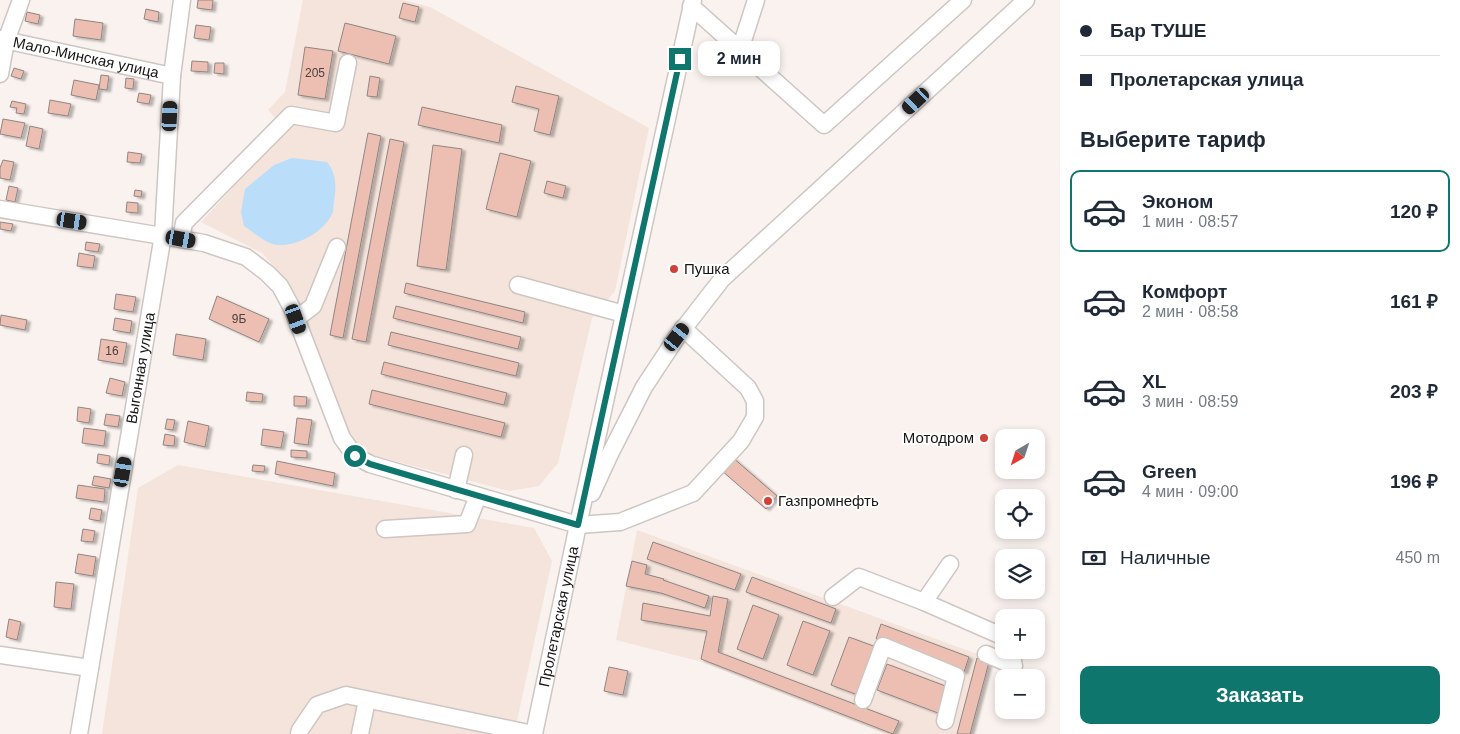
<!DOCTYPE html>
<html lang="ru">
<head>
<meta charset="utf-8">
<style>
	:root { --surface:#fff; --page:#f2f2f3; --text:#1f2937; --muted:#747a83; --line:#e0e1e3; --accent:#0f766e }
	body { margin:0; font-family:Helvetica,sans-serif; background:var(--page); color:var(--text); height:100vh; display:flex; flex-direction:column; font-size:19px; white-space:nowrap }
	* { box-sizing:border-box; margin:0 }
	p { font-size:16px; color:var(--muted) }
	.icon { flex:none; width:28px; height:28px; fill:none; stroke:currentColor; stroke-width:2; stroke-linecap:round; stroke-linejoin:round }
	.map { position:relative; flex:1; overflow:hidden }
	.drawer { display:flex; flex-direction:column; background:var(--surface); width:400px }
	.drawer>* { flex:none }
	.banner { display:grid; align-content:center; height:110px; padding:0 20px; background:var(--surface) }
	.needle { width:32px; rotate:219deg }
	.buttons { position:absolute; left:995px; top:429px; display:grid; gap:10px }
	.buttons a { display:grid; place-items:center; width:50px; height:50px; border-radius:10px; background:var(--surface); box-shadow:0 2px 8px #0003; font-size:25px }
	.end { position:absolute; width:22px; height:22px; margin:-11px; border:6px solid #0f766e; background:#fff; box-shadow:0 0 0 2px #fff }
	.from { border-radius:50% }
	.bubble { position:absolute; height:35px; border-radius:10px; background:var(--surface); box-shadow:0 2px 8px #0003; font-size:16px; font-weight:800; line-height:35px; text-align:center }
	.car { position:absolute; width:15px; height:30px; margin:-15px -8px; border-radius:6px; box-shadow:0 0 4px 1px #0007; background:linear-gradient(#222 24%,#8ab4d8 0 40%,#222 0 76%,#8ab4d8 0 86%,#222 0) }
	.banner b { display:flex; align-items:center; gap:18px; height:48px; font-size:19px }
	.banner b+b { border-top:1px solid var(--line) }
	.banner i { width:12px; height:12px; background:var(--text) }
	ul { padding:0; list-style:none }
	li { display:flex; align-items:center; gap:15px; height:82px; margin:0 10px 8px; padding:0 10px; border:2px solid transparent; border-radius:10px }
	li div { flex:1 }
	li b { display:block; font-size:19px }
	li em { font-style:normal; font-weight:800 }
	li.active { border-color:var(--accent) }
	li>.icon { width:45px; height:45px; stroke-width:1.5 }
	h2 { padding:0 20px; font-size:22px; line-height:60px }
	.pay { display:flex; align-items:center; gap:12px; height:55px; padding:0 20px; font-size:19px }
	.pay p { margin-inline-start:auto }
	.action { display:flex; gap:10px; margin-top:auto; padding:10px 20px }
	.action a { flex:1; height:58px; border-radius:10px; background:var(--accent); color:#fff; font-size:20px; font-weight:800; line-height:58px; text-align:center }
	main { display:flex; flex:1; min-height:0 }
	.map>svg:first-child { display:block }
	.built { fill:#f4e4db }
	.water { fill:#baddfa }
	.building { fill:#ecbfb2; stroke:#8f8684; filter:url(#shadow) }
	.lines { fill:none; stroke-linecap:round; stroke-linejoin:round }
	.minor-casing { stroke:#cec6c2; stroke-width:19 }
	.minor { stroke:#fff; stroke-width:16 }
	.route { stroke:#0f766e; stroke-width:6 }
	.poi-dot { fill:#cf4139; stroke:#fff; stroke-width:2 }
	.labels { text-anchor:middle; stroke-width:4; stroke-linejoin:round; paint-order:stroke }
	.number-label { font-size:12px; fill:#4d403c }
	.street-label { font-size:15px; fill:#181514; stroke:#fff }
	.poi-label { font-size:15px; fill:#181514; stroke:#fff; text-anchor:start }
</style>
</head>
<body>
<main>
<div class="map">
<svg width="1060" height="734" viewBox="0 0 1060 734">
	<defs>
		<filter id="shadow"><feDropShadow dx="3.5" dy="2" stdDeviation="1" flood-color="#0004"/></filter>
	</defs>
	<rect width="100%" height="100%" fill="#faf2ee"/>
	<g class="built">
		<path d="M303 0H404L430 7 649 128 615 291 592 318 558 463 539 486 509 491 372 455 353 442 306 321 288 282 262 253 201 222 286 130 268 110 285 92Z"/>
		<path d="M178 465 534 528 552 561 514 734H102L138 488Z"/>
		<path d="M637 530 991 659 972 734H886L702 662 616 640Z"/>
	</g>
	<path class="water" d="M292 158 327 162C337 174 336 187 334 202 333 206 334 211 332 214 324 232 298 246 278 245 266 244 253 232 244 226L241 212 245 189 274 165Z"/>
	<g class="building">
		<path d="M198 0H213L212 10 197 8Z"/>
		<path d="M403 3 419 7 415 22 399 18Z"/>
		<path d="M146 9 159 12 158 22 144 19Z"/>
		<path d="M27 12 40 15 38 24 25 21Z"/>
		<path d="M75 19 103 23 101 40 73 36Z"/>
		<path d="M345 23 396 36 389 64 338 51Z"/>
		<path d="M196 25 211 27 209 40 194 38Z"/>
		<path d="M305 47 333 51 325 99 298 95Z"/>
		<path d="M192 61 208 62V72L191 71Z"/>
		<path d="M215 63H224V74L214 73Z"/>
		<path d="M14 68 24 71 21 79 11 76Z"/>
		<path d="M101 75 109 76 107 90 99 89Z"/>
		<path d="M370 76 380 78 377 97 367 96Z"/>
		<path d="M126 78 134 79 133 89 125 88Z"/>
		<path d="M74 80 99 85 96 100 71 95Z"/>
		<path d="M516 86 559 96 550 135 534 131 539 109 512 102Z"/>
		<path d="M139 93 151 95 149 104 137 102Z"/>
		<path d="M50 100 71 104 68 116 48 113Z"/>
		<path d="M12 101 26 104 24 114 16 113 17 108 10 107Z"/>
		<path d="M422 107 502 125 499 143 418 125Z"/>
		<path d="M3 119 25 123 21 138 0 134Z"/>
		<path d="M30 126 43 129 39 149 26 146Z"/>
		<path d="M368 133 381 136 343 338 330 335Z"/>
		<path d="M390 139 404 142 366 342 352 339Z"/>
		<path d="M433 145 462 149 446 270 417 266Z"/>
		<path d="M128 152 142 154 140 163 127 162Z"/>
		<path d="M500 153 531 161 517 217 486 209Z"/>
		<path d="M3 160 14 162 10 180 0 178V168Z"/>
		<path d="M547 181 566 186 563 198 544 193Z"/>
		<path d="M9 186 18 188 15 202 6 200Z"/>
		<path d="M135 190 142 191 141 197 134 196Z"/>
		<path d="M127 202 138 203V213L126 212Z"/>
		<path d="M0 222 13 224 11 231 0 229Z"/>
		<path d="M86 242 100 244 98 252 85 250Z"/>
		<path d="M79 253 95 256 93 268 77 266Z"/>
		<path d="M406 283 525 312 523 323 404 293Z"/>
		<path d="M116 294 136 297 133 312 114 309Z"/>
		<path d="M217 296 269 319 259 342 209 319Z"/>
		<path d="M396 306 521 337 518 349 393 318Z"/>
		<path d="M1 315 27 320 25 330 0 325Z"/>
		<path d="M115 318 132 321 130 333 113 330Z"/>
		<path d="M391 332 519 363 516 376 388 345Z"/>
		<path d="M176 334 206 339 203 360 173 355Z"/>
		<path d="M101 339 127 343 123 364 98 360Z"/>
		<path d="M384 362 507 393 504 405 381 374Z"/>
		<path d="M110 378 125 382 122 396 106 393Z"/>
		<path d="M372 390 505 423 501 437 369 404Z"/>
		<path d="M247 392 263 394 262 402 246 401Z"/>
		<path d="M294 396 307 397 306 406H294Z"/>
		<path d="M78 407 91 409 89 423 77 421Z"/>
		<path d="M106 414 120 416 118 427 104 425Z"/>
		<path d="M297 418 312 420 308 445 294 443Z"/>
		<path d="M167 419 175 420 173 430 165 429Z"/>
		<path d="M188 421 209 426 205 447 184 442Z"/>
		<path d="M84 428 106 431 104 446 82 443Z"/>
		<path d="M263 429 284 432 281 448 261 445Z"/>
		<path d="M165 434 175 436 174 446 163 445Z"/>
		<path d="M291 450 307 451V458L291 457Z"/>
		<path d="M98 454 110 456 109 465 97 463Z"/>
		<path d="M732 457 777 496 766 509 721 470Z"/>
		<path d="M277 461 335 473 333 486 275 474Z"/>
		<path d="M253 465 265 466 264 472 252 471Z"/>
		<path d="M94 476 111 479 109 488 92 485Z"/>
		<path d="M78 485 105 489 104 502 76 498Z"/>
		<path d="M91 508 102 510 100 521 89 519Z"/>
		<path d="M83 529 95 531 93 542 81 541Z"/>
		<path d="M653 542 741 574 735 590 647 559Z"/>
		<path d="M78 554 96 557 93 576 75 573Z"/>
		<path d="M632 561 647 565 645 574 664 579 663 580 709 596 705 608 661 593 626 586Z"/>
		<path d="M752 577 836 609 831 623 746 592Z"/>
		<path d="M56 582 74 584 71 609 54 607Z"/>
		<path d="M713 596 728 599 718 652 899 721 893 734 701 659 707 631 641 620 643 603 710 616Z"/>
		<path d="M753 605 779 615 763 659 737 649Z"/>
		<path d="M9 619 21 622 17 640 6 637Z"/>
		<path d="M803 621 830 631 813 675 787 665Z"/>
		<path d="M881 624 969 657 964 672 876 639Z"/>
		<path d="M849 637 876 647 858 695 831 685Z"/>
		<path d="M977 658 989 662 970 734H957Z"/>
		<path d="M887 664 948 687 938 713 877 690Z"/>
		<path d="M609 667 628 671 623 695 604 691Z"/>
	</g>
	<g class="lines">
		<g class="minor-casing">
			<g id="minor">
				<path d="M691 6 824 125 963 0"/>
				<path id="s1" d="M0 39 172 76"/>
				<path d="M740 50 756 0"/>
				<path d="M0 74 6 41 21 0"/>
				<path d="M0 209 204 243 246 257 267 273 280 286 293 310 342 438 355 456 370 464 578 525 620 522 693 493 741 441 755 417V401L748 388 683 328"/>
				<path d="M181 239 184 223 291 115 336 123 348 63"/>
				<path d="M518 285 624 314"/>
				<path d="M296 319 313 306 337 247"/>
				<path d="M456 490 464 455"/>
				<path d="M592 493 609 456 644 387 677 337 722 279 1026 0"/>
				<path d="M385 529 467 524 478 496"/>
				<path d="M833 597 859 577 924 602 1004 637"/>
				<path d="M924 602 950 564"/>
				<path d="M986 654 1014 666 1011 650"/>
				<path d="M0 655 90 668"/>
				<path d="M863 700 883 646 956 676 945 721"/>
				<path id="s2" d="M79 734 163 235 172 76 182 0"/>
				<path d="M299 734 300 730 317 705 346 695 533 734"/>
				<path d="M360 734 367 700"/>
				<path id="s3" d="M534 734 578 525 693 0"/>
			</g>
		</g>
		<use href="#minor" class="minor"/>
	</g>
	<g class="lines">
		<path class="route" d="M355 456 370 464 578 525 680 59"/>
	</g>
	<g class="poi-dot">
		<circle cx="674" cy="269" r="5"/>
		<circle cx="984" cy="438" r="5"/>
		<circle cx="768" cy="501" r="5"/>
	</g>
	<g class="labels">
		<g class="number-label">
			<text x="315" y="77">205</text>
			<text x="239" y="323">9Б</text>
			<text x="112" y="355">16</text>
		</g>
		<g class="street-label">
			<text dy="5" stroke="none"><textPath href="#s1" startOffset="88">Мало-Минская улица</textPath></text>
			<text dy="5" stroke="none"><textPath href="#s2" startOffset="371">Выгонная улица</textPath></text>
			<text dy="5" stroke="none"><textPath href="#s3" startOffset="120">Пролетарская улица</textPath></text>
		</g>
		<g class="poi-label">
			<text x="684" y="274">Пушка</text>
			<text x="974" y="443" text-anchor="end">Мотодром</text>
			<text x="778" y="506">Газпромнефть</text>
		</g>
	</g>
</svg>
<div class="buttons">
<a><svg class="needle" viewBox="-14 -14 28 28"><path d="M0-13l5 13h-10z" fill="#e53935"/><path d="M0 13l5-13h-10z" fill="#747a83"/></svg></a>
<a><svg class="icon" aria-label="locate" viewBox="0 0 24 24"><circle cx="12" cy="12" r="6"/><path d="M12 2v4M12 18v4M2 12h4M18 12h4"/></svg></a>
<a><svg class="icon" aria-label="layers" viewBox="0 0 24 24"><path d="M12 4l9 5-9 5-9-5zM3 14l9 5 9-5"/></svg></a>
<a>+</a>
<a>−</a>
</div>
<i class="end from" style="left:355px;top:456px"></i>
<i class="end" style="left:680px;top:59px"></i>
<div class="bubble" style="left:698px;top:41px;width:82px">2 мин</div>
<i class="car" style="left:916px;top:101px;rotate:227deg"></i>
<i class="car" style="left:170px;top:116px;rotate:3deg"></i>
<i class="car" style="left:72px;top:221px;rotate:99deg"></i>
<i class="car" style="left:181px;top:239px;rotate:100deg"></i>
<i class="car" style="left:296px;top:319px;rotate:160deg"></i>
<i class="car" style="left:677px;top:337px;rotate:37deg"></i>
<i class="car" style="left:123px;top:472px;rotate:10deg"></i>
</div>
<section class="drawer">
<div class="banner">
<b><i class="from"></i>Бар ТУШЕ</b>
<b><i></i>Пролетарская улица</b>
</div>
<h2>Выберите тариф</h2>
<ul>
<li class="active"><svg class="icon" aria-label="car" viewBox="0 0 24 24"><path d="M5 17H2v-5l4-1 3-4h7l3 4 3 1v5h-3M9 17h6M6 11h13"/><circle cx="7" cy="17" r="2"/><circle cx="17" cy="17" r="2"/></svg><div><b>Эконом</b><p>1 мин · 08:57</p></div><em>120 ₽</em></li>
<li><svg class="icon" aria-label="car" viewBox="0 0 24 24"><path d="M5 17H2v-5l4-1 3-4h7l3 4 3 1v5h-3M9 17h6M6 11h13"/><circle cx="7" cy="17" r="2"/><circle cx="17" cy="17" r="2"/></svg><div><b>Комфорт</b><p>2 мин · 08:58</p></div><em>161 ₽</em></li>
<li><svg class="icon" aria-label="car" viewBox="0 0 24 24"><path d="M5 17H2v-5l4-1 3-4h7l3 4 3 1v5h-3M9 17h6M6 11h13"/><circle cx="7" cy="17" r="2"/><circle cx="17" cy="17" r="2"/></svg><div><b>XL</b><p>3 мин · 08:59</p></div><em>203 ₽</em></li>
<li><svg class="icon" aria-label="car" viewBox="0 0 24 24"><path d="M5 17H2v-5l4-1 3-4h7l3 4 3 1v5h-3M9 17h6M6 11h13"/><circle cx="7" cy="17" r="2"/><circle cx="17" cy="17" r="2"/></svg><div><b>Green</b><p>4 мин · 09:00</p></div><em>196 ₽</em></li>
</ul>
<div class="pay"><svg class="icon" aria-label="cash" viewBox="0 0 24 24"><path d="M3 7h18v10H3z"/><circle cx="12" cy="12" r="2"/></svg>Наличные<p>450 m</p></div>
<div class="action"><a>Заказать</a></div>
</section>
</main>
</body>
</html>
